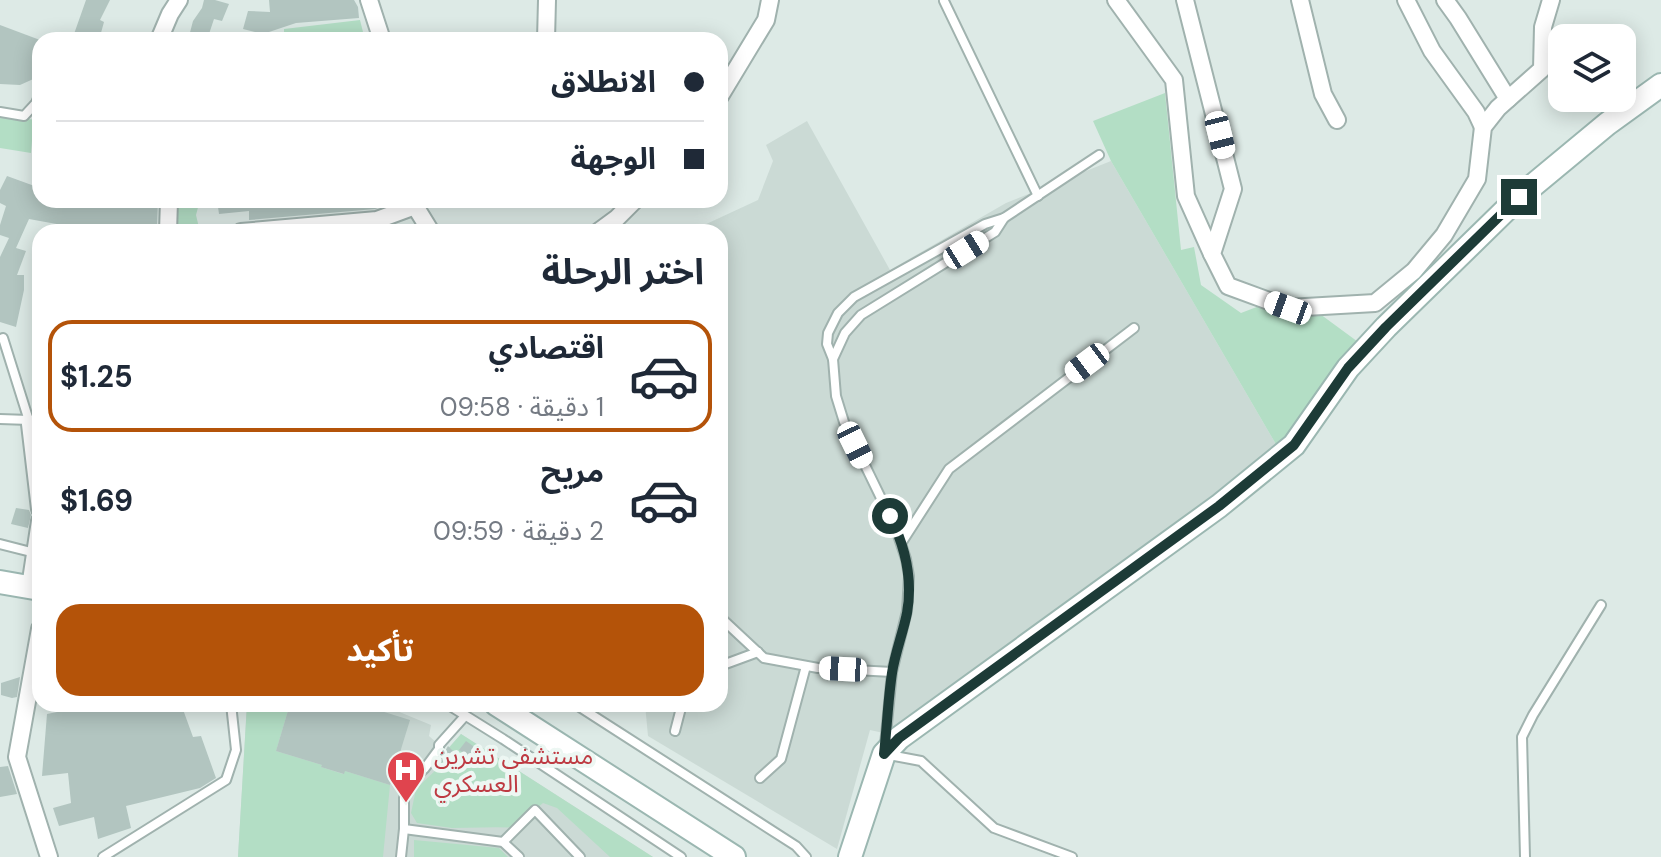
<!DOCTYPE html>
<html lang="ar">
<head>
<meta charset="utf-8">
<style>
	:root { --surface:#fff; --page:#f2f2f3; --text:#1f2937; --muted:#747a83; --line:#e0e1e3; --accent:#b45309 }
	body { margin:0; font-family:"DM Sans","Noto Sans Arabic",sans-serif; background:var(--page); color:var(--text); direction:rtl; height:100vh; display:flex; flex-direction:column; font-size:30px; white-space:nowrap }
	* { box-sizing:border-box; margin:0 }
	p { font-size:26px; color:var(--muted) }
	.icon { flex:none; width:44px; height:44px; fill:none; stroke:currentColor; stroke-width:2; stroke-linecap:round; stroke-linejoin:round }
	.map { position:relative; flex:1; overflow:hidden; direction:ltr }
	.panel { position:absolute; left:32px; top:224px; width:696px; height:488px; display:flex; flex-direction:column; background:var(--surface); border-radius:24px; box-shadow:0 4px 20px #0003; direction:rtl }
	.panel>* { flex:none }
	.top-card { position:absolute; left:32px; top:32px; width:696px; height:176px; border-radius:24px; box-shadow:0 4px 20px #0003; direction:rtl; display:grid; align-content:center; height:176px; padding:0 24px; background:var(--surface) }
	.tools { position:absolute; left:1548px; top:24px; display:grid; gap:16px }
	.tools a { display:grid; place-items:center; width:88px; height:88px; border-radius:16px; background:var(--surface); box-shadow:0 4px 20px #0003; font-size:40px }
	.end { position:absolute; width:36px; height:36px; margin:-18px; border:10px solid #1d3b37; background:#fff; box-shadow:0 0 0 4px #fff }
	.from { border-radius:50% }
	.car { position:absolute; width:24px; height:48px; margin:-24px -12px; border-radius:10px; box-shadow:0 0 6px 2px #0007; background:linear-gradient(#fff 24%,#345 0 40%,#fff 0 76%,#345 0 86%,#fff 0) }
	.top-card b { display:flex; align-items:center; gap:28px; height:76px; font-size:30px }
	.top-card b+b { border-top:2px solid var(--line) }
	.top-card i { width:20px; height:20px; background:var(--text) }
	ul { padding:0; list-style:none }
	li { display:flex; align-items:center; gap:24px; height:112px; margin:0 16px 12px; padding:0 8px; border:4px solid transparent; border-radius:24px }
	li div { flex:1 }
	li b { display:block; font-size:30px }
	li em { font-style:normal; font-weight:700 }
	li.on { border-color:var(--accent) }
	li>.icon { width:72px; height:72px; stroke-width:1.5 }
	h2 { padding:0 24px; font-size:36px; line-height:96px }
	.button { display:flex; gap:16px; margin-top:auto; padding:16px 24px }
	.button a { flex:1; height:92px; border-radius:24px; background:var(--accent); color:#fff; font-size:32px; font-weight:700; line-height:92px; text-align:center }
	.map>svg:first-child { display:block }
	.built { fill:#cbdad5 }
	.green { fill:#b3dec5 }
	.building { fill:#b2c5c0 }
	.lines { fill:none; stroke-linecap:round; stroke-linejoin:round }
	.lane-casing { stroke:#a0b2ae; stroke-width:12 }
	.street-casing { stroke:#a0b2ae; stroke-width:20 }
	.secondary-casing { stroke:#9bb7b1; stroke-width:26 }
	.lane { stroke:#fff; stroke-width:8 }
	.street { stroke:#fff; stroke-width:16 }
	.secondary { stroke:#fff; stroke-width:22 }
	.route { stroke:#1d3b37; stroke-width:10 }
	.labels { text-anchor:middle; stroke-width:8; stroke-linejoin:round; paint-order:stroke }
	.health-label { font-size:24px; fill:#be3a42; stroke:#edf7f3; text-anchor:start }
</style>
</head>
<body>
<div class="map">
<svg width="1661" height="857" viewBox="0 0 1661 857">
	<rect width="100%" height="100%" fill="#ddeae6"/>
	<g class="built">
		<path d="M807 121 890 270 1006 203 1111 161 1284 458 901 737 870 730 837 849 648 736 645 704H720V232H689L758 200 773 161 766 145Z"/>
		<path d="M247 704H380L431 725 429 736 446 751 461 734 653 857H238Z"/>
	</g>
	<g class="green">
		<path d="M360 20 365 40H284V29Z"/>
		<path d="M1165 93 1181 250 1194 247 1201 285 1241 313 1267 303 1320 314 1369 350 1284 458 1111 161 1093 121Z"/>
		<path d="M0 116 37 120C41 125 42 134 39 141H32L31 153 0 148Z"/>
		<path d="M178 200H200L196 215 200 232H175L174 220Z"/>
		<path d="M247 704H290L276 751 322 765 321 767 343 774 345 771 390 785 383 857H238Z"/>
		<path d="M461 734 653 857H610L557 808 543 803 514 827 452 828 417 823 411 813 416 789 440 766 446 751Z"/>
		<path d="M414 840 499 848 508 857H414Z"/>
	</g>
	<g class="building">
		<path d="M86 0H110L100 20 104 22 99 40 74 34Z"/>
		<path d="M204 0H215L229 4 222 21 214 19 207 40H188L193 21 202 8Z"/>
		<path d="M269 0H354L358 7 359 18 296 23 263 34 243 29 248 11 270 12Z"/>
		<path d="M0 25 40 40V76L20 85 0 84Z"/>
		<path d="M7 176 40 188V200H158L157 226H99V230L87 231 73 227 29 219 16 248 26 251 17 275H24V290L16 327 0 322V257L9 238 0 235V225L6 206 0 203V190Z"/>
		<path d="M217 200H399L375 209 249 220V211L219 214Z"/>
		<path d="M16 508 29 510 31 515 28 528 11 524Z"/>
		<path d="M20 677 17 697 12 698 1 695V683Z"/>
		<path d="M77 704H181L193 737 201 736 216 778 200 788 126 806 131 828 98 839 94 817 59 826 53 808 71 803 68 773 42 776 47 714 77 708Z"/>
		<path d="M290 704H366L365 706 410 720 390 785 345 771 344 774 321 767 322 765 276 751Z"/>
		<path d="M466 741 476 748 469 756 459 750Z"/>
		<path d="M448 746 456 754 446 765 440 760Z"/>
		<path d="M8 766 17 794 0 797V767Z"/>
	</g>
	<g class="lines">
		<g class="lane-casing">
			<g id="lane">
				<path d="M944 1 1038 196"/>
				<path d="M0 112 24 116 36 103 40 94"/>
				<path d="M3 338 30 424"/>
				<path d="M833 359 845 333 861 315 995 232 1004 218"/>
				<path d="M0 419 29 420"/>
				<path d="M902 542 949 469 1134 328"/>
				<path d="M0 544 35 553"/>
				<path d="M720 617 764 658 818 668 892 672"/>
				<path d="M720 666 758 652"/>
				<path d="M447 704 503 739 681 857"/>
				<path d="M575 704 796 846 806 857"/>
				<path d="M675 731 682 704"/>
				<path d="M885 745 892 672 907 611 909 576 906 559 896 529 844 422 836 396 833 359 827 344 828 333 838 313 854 297 985 224 1004 218 1099 155"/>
				<path d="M889 755 921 761 994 828 1072 857"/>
				<path d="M760 778 781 759 806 666"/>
				<path d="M404 829 503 842 519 857"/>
				<path d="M503 842 535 810 580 857"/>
				<path d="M103 857 226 780 236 750 231 704"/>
				<path d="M401 857 404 829V798L410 782 425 768 439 749V745L465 716"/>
				<path d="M1525 857 1522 737 1533 715 1601 605"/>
			</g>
		</g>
		<g class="street-casing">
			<g id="street">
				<path d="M369 0 382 40"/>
				<path d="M1116 0 1174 80 1186 196 1212 254"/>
				<path d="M1185 0 1233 189 1212 254 1228 286 1288 308 1375 303 1414 271 1444 235 1477 179 1483 127 1498 108 1542 69 1543 27 1551 0"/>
				<path d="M1300 0 1323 94 1337 120"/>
				<path d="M1406 0 1432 51 1476 112 1483 127"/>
				<path d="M1445 0 1458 18 1508 99"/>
				<path d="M159 40 170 14 179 0"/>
				<path d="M546 40 547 0"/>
				<path d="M720 96 766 20 770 0"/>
				<path d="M414 200 415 206 431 232"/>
				<path d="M168 232 169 200"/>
				<path d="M241 232 377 220 415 206"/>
				<path d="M598 232 617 218 635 200"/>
				<path d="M40 423 30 424 40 509"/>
				<path d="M30 587 40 521"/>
				<path d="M40 629 17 757 49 857"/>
			</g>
		</g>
		<g class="secondary-casing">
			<g id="secondary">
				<path d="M0 582 40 589"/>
				<path d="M496 704 734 857"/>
				<path d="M850 857 884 754 899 738 1219 506 1294 445 1348 368 1386 327 1519 197 1607 124 1661 85"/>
			</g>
		</g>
		<use href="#lane" class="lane"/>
		<use href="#street" class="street"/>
		<use href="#secondary" class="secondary"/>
	</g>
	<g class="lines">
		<path class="route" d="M890 516C905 546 913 579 907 613 903 633 895 653 892 673 888 700 887 727 884 754L899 738 1219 506 1294 445 1348 368 1386 327 1519 197"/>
	</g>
	<defs>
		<g id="hospital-pin" transform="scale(2)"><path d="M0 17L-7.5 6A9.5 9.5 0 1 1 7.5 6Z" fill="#e0444e" stroke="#edf7f3"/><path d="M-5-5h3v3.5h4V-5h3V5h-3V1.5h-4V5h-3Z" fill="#fff"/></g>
	</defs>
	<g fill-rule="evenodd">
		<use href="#hospital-pin" x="406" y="770"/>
	</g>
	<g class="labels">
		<g class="health-label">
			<text x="434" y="764">مستشفى تشرين<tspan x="434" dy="28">العسكري</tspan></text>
		</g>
	</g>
</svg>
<div class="tools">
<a><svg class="icon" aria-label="layers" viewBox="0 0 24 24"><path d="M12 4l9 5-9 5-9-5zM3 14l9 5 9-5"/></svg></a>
</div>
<i class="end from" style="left:890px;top:516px"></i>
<i class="end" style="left:1519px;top:197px"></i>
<i class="car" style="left:1220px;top:135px;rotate:166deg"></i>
<i class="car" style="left:966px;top:250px;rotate:58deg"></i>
<i class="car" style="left:1288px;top:308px;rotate:290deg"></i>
<i class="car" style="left:1087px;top:363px;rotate:233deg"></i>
<i class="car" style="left:855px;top:445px;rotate:154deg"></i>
<i class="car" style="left:843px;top:669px;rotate:273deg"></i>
<div class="top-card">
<b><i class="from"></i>الانطلاق</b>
<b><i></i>الوجهة</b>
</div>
<section class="panel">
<h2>اختر الرحلة</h2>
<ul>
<li class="on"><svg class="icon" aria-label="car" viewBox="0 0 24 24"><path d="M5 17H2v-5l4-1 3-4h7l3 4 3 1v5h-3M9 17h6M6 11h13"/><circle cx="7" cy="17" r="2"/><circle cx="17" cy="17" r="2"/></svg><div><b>اقتصادي</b><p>1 دقيقة · 09:58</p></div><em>$1.25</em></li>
<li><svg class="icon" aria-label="car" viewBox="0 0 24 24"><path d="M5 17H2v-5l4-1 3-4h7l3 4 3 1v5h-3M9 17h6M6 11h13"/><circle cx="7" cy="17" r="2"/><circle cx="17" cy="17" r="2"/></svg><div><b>مريح</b><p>2 دقيقة · 09:59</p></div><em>$1.69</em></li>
</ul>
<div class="button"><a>تأكيد</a></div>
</section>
</div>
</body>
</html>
